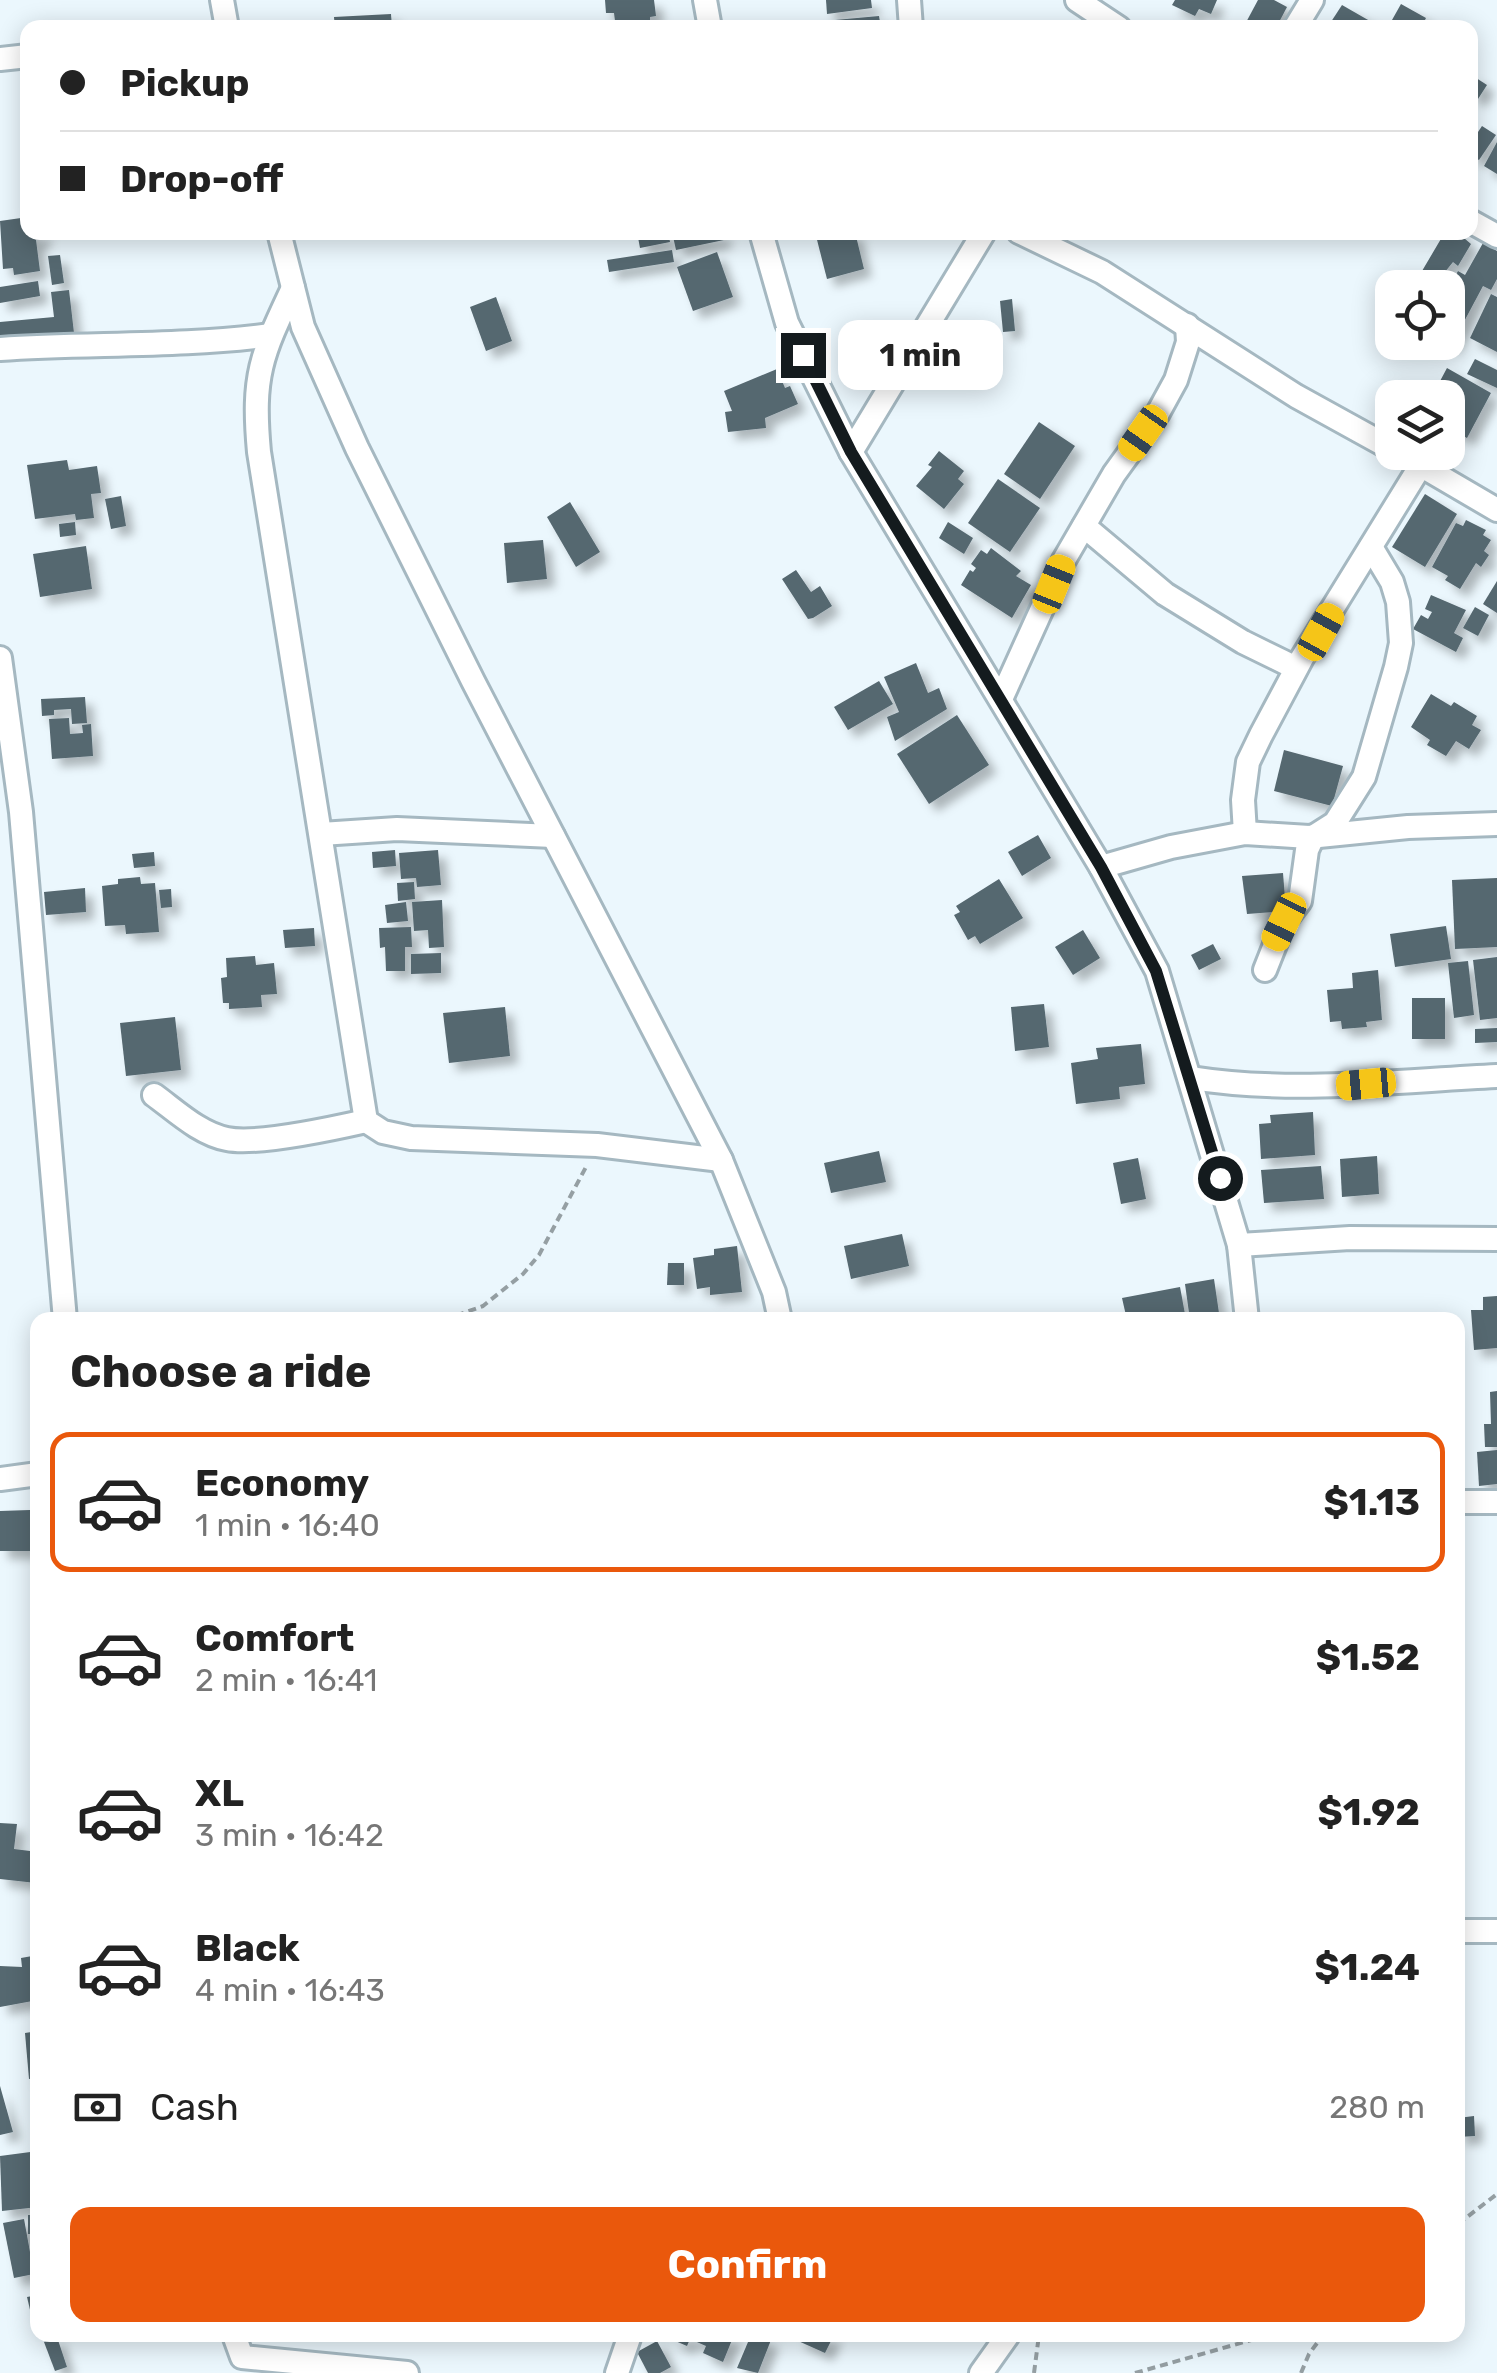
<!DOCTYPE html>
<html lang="en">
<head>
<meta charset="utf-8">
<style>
	:root { --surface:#fff; --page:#f6f6f6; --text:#222; --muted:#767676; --line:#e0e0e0; --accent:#ea580c }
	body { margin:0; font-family:Rubik,sans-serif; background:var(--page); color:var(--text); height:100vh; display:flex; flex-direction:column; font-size:38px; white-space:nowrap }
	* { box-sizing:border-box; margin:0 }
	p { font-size:32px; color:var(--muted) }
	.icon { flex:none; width:55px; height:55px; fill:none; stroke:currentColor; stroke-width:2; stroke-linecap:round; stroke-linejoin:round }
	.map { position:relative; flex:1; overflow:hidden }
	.details { position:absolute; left:30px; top:1312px; width:1435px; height:1030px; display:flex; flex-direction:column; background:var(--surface); border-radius:20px; box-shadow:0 5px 25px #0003 }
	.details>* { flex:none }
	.top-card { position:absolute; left:20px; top:20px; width:1458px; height:220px; border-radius:20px; box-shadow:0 5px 25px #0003; display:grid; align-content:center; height:220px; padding:0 40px; background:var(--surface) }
	.controls { position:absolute; left:1375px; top:270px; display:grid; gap:20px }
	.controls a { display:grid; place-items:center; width:90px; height:90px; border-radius:20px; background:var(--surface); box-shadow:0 5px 25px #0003; font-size:50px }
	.end { position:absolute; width:45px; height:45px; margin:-22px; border:12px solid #141b1e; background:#fff; box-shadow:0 0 0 5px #fff }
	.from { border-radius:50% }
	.bubble { position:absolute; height:70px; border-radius:20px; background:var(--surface); box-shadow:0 5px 25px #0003; font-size:32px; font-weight:700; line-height:70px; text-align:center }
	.car { position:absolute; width:30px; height:60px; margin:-30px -15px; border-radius:12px; box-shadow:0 0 8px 2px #0007; background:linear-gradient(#f5c518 24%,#345 0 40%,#f5c518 0 76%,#345 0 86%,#f5c518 0) }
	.top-card b { display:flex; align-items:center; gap:35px; height:95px; font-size:38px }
	.top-card b+b { border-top:2px solid var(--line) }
	.top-card i { width:25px; height:25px; background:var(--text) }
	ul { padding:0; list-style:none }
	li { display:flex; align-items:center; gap:30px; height:140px; margin:0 20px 15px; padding:0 20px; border:5px solid transparent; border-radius:20px }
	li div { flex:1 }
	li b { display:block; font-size:38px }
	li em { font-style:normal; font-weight:700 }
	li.active { border-color:var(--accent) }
	li>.icon { width:90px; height:90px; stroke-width:1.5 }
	h2 { padding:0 40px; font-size:45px; line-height:120px }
	.pay { display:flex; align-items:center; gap:25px; height:110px; padding:0 40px; font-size:38px }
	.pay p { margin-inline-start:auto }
	.button { display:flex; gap:20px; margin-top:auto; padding:20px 40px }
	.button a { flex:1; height:115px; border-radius:20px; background:var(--accent); color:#fff; font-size:40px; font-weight:700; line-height:115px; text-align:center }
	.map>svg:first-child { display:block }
	.building { fill:#55676f; filter:url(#shadow) }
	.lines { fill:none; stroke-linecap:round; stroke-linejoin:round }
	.street-casing { stroke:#a5b8c1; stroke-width:28 }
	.path { stroke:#959fa3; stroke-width:4; stroke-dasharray:8 5; stroke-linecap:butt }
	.street { stroke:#fff; stroke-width:22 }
	.route { stroke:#141b1e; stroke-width:12 }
</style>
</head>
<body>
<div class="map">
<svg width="1497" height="2373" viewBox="0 0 1497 2373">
	<defs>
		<filter id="shadow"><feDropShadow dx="8" dy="8" stdDeviation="5" flood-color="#0004"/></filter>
	</defs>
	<rect width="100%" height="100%" fill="#ebf7fd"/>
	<g class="building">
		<path d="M605 0H654L656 16 650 17V27L624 28 623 21H615L614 13H606Z"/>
		<path d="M826 0H871L872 8 827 14Z"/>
		<path d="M1175 0H1217L1211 14 1199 9 1195 16 1172 5Z"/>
		<path d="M1258 0H1274L1287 7 1276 28H1243Z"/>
		<path d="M1401 4 1426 18 1421 28H1405L1392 20Z"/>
		<path d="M1342 5 1382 28H1327Z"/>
		<path d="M391 14 392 28H335L334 17Z"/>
		<path d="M879 16 881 28H814L813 22Z"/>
		<path d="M1470 74 1487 85 1478 99 1470 94Z"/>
		<path d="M1482 126 1496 135 1479 160 1470 155V144Z"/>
		<path d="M1497 142V174L1484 166Z"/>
		<path d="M28 217V232H43L44 239 36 240 40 271 14 275 13 268 3 269 0 221Z"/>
		<path d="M637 232H668L670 242 640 248Z"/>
		<path d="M672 232H723L724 240 676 250Z"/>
		<path d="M815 232H855L864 269 827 279Z"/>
		<path d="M1445 232H1457L1471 244 1458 266 1453 262 1432 288H1412Z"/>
		<path d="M1483 243 1497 251V279L1491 290 1483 286 1451 346 1448 344V289L1458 271 1465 275Z"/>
		<path d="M672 250 674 262 609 272 607 260Z"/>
		<path d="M717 252 733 297 693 311 677 267Z"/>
		<path d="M60 255 64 283 52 285 48 256Z"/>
		<path d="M38 281 40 296 0 303V287Z"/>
		<path d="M69 290 74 333 0 336V322L54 317 51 292Z"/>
		<path d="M1491 294 1497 297V352L1470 338Z"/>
		<path d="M496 297 512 341 486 351 470 307Z"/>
		<path d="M1012 299 1015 331 1003 332 1000 301Z"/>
		<path d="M1475 359 1497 370V388L1467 374Z"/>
		<path d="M1447 368 1491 393 1467 438 1448 428V398H1431Z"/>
		<path d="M777 369 785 388 790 386 798 404 765 418 766 428 728 432 725 412 732 411 724 391Z"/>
		<path d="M1039 422 1075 446 1040 499 1004 474Z"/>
		<path d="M939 451 964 471 958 479 964 484 944 509 916 486 932 467 928 465Z"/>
		<path d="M67 460 69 470 97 466 101 493 91 494 94 518 76 520 75 514 35 519 27 465Z"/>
		<path d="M998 479 1040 508 1010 552 968 523Z"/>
		<path d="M1425 494 1457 514 1425 567 1392 547Z"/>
		<path d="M121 496 126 526 111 529 105 499Z"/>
		<path d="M570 502 600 552 576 567 547 517Z"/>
		<path d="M1466 520 1486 530 1483 535 1491 540 1484 551 1489 555 1481 567 1476 563 1460 589 1445 580 1448 576 1432 567 1456 523 1463 526Z"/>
		<path d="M75 522 76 535 60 537 59 524Z"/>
		<path d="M948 522 973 538 964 554 939 538Z"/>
		<path d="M543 540 547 579 507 583 504 543Z"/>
		<path d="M86 546 92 589 40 597 33 554Z"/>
		<path d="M991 548 1021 571 1016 576 1031 585 1012 618 961 585 970 570 973 572 976 568 971 564 981 550 987 554Z"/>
		<path d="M796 570 811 592 820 586 832 606 813 618 808 619 782 579Z"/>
		<path d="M1497 581V613L1483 604Z"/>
		<path d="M1431 595 1466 610 1454 633 1463 638 1456 652 1413 629 1421 615 1428 619 1432 612 1425 609Z"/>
		<path d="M1475 607 1489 615 1478 636 1463 628Z"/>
		<path d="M916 663 928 693 939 688 947 709 895 741 887 717 899 712 884 677Z"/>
		<path d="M879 681 893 704 848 730 834 707Z"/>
		<path d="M1431 694 1451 706 1454 702 1477 716 1472 725 1481 730 1469 749 1456 741 1446 756 1427 745 1430 740 1411 727Z"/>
		<path d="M85 697 87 723 72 724 71 709 54 710V715L42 716 41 699Z"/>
		<path d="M957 715 989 765 929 804 897 754Z"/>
		<path d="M69 718 70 734 83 733 82 725 91 724 93 756 52 759 49 719Z"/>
		<path d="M1284 750 1343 766 1332 806 1274 791Z"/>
		<path d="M1038 835 1051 858 1022 876 1008 852Z"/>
		<path d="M395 850 396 866 373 868 372 852Z"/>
		<path d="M438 850 441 885 417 887 416 878 401 879 399 853Z"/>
		<path d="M154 852 155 866 134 868 132 854Z"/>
		<path d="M1283 873 1286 911 1247 914 1242 876Z"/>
		<path d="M140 877 141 884 155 883 159 932 126 934 125 925 105 926 102 886 118 884V879Z"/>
		<path d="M1497 878V947L1455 949 1452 880Z"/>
		<path d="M999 879 1023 918 980 944 975 936 968 940 954 915 960 912 956 906Z"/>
		<path d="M414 882 415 899 398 901 397 883Z"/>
		<path d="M85 888 86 912 46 915 44 892Z"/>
		<path d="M171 889 172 907 161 908 159 890Z"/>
		<path d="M442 900 444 947 429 948 428 930 414 931 412 902Z"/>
		<path d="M406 902 408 921 387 923 385 905Z"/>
		<path d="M1446 926 1451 959 1395 967 1390 934Z"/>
		<path d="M411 927 412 947H405V971H386L385 947 380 948 379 928Z"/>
		<path d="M314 928 315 946 285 948 283 930Z"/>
		<path d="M1083 930 1100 958 1073 975 1055 947Z"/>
		<path d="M1213 944 1221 959 1199 970 1191 955Z"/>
		<path d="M441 953V973L411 974V954Z"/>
		<path d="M255 956 256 965 274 963 277 994 261 995 262 1007 229 1009V1003H223L221 978 227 977 226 958Z"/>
		<path d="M1497 957V1018L1480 1020 1473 960Z"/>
		<path d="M1468 961 1474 1015 1454 1018 1448 963Z"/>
		<path d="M1378 970 1382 1020 1366 1022 1367 1027 1342 1029 1341 1021 1330 1022 1327 990 1353 988 1352 973Z"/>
		<rect x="1412" y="998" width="33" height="41"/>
		<path d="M1044 1004 1049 1047 1015 1051 1011 1007Z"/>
		<path d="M505 1007 510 1056 449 1063 443 1013Z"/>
		<path d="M175 1017 181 1070 126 1076 120 1023Z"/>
		<path d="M1497 1028V1042L1475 1043V1029Z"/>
		<path d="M1141 1044 1145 1084 1119 1087 1120 1099 1076 1104 1071 1063 1098 1059 1096 1048Z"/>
		<path d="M1313 1112 1315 1155 1261 1159 1259 1124 1271 1123 1270 1115Z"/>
		<path d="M879 1151 886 1182 831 1193 824 1163Z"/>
		<path d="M1377 1156 1379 1194 1342 1197 1340 1159Z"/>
		<path d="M1138 1158 1146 1199 1121 1204 1113 1163Z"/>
		<path d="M1321 1166 1324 1199 1264 1203 1261 1170Z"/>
		<path d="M902 1234 909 1266 851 1279 844 1246Z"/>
		<path d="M737 1246 742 1292 710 1295V1287L697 1289 693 1258 714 1255V1249Z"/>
		<path d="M668 1263H684V1285H667Z"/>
		<path d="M1214 1279 1220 1320H1190L1185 1284Z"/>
		<path d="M1180 1287 1185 1314 1153 1320H1127L1122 1298Z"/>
		<path d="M1497 1296V1348L1474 1350 1471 1310H1483V1297Z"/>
		<path d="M1497 1391V1447H1485L1484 1424H1491L1490 1392Z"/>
		<path d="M1497 1450V1484L1479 1486 1477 1452Z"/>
		<path d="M30 1510V1551H0V1511Z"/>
		<path d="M0 1823 17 1824 14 1849 38 1852 36 1883 0 1879Z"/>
		<path d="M38 1955V2000L0 2007V1966L22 1967 21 1958Z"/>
		<path d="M38 2031V2078L29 2079 25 2033Z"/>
		<path d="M0 2086 13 2132 0 2135Z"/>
		<path d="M1474 2116 1475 2136 1458 2137V2118Z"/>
		<path d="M38 2151V2207L2 2211 0 2156Z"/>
		<rect x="28" y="2215" width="10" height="19"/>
		<path d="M24 2219 34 2274 14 2278 3 2223Z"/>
		<path d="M38 2295V2313L31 2314 27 2297Z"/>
		<path d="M675 2335H734L723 2362 703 2353 706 2346 690 2339 687 2346 673 2340Z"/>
		<path d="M751 2335 771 2340 758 2373 737 2368Z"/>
		<path d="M799 2335H834L825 2353 796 2340Z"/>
		<path d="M57 2337 67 2367 55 2371 44 2342Z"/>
		<path d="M657 2341 671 2367 660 2373H648L637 2352Z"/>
	</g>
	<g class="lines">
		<g class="street-casing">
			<g id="street">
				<path d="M222 0 227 28"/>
				<path d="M705 0 710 28"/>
				<path d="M909 0 911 28"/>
				<path d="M1077 0 1119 28"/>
				<path d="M1295 28 1312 0"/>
				<path d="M0 59 28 56"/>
				<path d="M1470 221 1497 236"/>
				<path d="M279 232 303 327 357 448 473 681 721 1160 774 1292 780 1320"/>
				<path d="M761 232 787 323 851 452 1101 867 1157 971 1239 1245 1247 1320"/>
				<path d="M1019 232 1102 272 1296 396 1392 449"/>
				<path d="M293 288C261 356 252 375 259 452L366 1121 383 1132 411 1138 597 1145 721 1160"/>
				<path d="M0 349C91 343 180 347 271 335"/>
				<path d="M851 452 984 232"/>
				<path d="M1398 452 1497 510"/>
				<path d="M1084 526 1165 594 1243 642 1296 668"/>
				<path d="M0 658 21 812 65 1320"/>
				<path d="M1001 699 1064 560 1114 474 1158 413 1176 380 1188 342 1187 325"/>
				<path d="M1245 833 1243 800 1248 762 1261 735 1302 658 1421 465"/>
				<path d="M321 834 397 829 553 836"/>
				<path d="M1101 867 1171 847 1245 833 1309 837 1408 827 1497 824"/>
				<path d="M1265 970 1284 922 1300 901 1307 850 1313 837 1335 823 1364 777 1396 667 1401 643 1398 602 1392 582 1371 547"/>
				<path d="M1191 1078C1292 1094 1395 1081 1497 1076"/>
				<path d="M154 1095C176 1111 200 1134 227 1139 256 1145 335 1128 366 1121"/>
				<path d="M1239 1245 1350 1238 1497 1239"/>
				<path d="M0 1479 38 1474"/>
				<path d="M1458 1502H1497"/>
				<path d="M1458 1931H1497"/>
				<path d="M234 2335 242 2357 407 2373"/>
				<path d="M617 2373 630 2335"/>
				<path d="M981 2373 1008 2335"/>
			</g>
		</g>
		<g class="path">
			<path d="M444 1320 483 1306 523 1274 539 1255 586 1167"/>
			<path d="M1458 2224 1497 2194"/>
			<path d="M1034 2373 1039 2335"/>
			<path d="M1135 2373 1269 2335"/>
			<path d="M1301 2373 1309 2354 1323 2335"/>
		</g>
		<use href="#street" class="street"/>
	</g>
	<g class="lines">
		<path class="route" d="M803 355 851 452 1101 867 1156 971 1220 1178"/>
	</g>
</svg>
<div class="controls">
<a><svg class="icon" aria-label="locate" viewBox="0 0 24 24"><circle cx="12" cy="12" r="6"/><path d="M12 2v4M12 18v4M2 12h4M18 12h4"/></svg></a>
<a><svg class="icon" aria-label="layers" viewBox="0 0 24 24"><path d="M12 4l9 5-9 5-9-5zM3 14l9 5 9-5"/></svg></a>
</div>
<i class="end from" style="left:1220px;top:1178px"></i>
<i class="end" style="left:803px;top:355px"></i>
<div class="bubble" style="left:838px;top:320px;width:165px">1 min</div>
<i class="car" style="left:1143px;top:433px;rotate:215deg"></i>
<i class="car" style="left:1054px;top:584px;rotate:22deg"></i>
<i class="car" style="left:1321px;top:632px;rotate:29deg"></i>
<i class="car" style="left:1284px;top:922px;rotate:206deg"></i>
<i class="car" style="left:1366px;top:1084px;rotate:265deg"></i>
<div class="top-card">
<b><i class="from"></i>Pickup</b>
<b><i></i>Drop-off</b>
</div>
<section class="details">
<h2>Choose a ride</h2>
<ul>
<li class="active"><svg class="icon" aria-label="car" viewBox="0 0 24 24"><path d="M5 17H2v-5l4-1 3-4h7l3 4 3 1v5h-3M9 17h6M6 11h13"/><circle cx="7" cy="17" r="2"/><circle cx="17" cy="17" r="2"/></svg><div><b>Economy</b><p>1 min · 16:40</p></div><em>$1.13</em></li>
<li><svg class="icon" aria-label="car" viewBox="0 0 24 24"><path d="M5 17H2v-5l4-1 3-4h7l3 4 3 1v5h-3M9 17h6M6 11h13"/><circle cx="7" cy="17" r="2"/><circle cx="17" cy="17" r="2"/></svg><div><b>Comfort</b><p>2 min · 16:41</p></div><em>$1.52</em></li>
<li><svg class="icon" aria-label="car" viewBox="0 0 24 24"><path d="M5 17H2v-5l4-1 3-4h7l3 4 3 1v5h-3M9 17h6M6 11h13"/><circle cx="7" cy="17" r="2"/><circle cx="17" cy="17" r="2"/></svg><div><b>XL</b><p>3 min · 16:42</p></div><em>$1.92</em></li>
<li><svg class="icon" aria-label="car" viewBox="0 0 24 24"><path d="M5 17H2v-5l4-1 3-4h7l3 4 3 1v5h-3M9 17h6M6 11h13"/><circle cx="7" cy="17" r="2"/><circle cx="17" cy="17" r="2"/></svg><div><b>Black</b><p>4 min · 16:43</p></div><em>$1.24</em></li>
</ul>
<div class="pay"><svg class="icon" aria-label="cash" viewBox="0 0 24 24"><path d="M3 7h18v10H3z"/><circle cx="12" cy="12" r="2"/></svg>Cash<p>280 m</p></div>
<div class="button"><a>Confirm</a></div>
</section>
</div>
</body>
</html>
